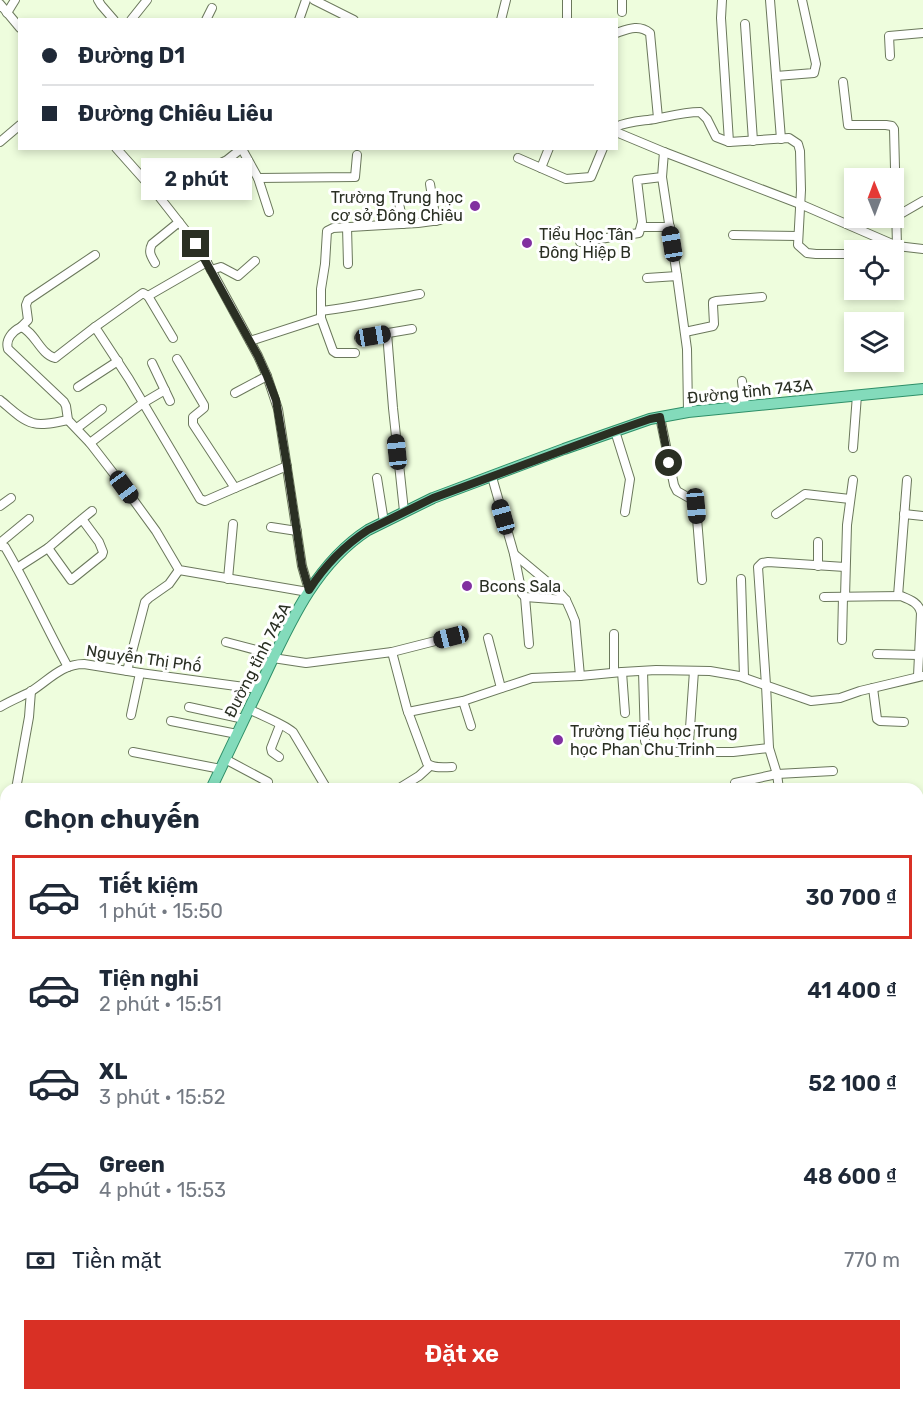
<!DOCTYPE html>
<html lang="vi">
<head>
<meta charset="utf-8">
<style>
	:root { --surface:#fff; --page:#f6f6f7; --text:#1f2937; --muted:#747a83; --line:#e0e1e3; --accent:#d93025 }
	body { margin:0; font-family:Rubik,sans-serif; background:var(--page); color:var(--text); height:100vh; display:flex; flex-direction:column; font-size:22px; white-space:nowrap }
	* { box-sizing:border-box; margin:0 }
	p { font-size:20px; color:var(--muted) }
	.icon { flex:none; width:33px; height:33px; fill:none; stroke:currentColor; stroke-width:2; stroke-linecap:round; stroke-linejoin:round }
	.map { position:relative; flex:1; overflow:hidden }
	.panel { position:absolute; left:0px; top:783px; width:924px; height:618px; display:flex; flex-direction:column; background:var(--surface); border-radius:18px 18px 0 0; box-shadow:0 3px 9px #0003 }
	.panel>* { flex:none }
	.hud { position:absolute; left:18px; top:18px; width:600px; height:132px; border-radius:0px; box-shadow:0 3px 9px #0003; display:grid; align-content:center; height:132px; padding:0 24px; background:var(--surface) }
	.needle { width:39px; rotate:359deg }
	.controls { position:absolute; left:844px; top:168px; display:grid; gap:12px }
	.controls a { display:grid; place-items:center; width:60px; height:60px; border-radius:0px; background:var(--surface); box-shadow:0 3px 9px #0003; font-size:30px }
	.end { position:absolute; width:27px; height:27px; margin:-14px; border:8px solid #2a2f23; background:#fff; box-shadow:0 0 0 3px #fff }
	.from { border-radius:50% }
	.bubble { position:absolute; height:42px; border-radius:0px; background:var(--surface); box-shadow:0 3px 9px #0003; font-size:20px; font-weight:600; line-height:42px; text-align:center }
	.car { position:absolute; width:18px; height:36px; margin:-18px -9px; border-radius:8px; box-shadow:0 0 4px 2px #0007; background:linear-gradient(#222 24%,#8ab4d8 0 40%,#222 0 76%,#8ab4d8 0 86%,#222 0) }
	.hud b { display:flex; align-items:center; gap:21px; height:57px; font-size:22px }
	.hud b+b { border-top:2px solid var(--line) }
	.hud i { width:15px; height:15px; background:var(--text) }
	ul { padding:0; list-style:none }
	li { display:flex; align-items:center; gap:18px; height:84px; margin:0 12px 9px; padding:0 12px; border:3px solid transparent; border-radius:0px }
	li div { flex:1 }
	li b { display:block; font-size:22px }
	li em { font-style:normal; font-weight:600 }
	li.on { border-color:var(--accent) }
	li>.icon { width:54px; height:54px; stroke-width:1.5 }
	h2 { padding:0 24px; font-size:27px; line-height:72px }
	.pay { display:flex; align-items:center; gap:15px; height:66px; padding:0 24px; font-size:22px }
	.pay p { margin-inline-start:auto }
	.button { display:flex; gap:12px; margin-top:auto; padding:12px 24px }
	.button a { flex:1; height:69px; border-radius:0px; background:var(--accent); color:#fff; font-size:24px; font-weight:600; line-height:69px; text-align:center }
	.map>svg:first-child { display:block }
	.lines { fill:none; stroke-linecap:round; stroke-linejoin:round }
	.minor-casing { stroke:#6b785c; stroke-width:10 }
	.major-casing { stroke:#2e8f68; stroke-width:12 }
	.minor { stroke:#fff; stroke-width:8 }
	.major { stroke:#83dbbb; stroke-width:10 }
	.route { stroke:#2a2f23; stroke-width:8 }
	.poi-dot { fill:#8130a0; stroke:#fff; stroke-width:2 }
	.labels { text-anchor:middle; stroke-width:6; stroke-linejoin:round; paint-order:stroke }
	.poi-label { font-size:16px; fill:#2a2f23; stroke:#fff; text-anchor:start }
	.street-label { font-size:16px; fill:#2a2f23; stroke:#fff }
</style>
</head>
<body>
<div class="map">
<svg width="923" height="1401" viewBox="0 0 923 1401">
	<rect width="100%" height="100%" fill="#eefddd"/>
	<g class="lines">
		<g class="minor-casing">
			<g id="minor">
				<path d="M98 0 101 5 114 20"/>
				<path d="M314 0 354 20"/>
				<path d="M567 0V20"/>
				<path d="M722 0 721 18 729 142"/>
				<path d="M770 0 781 139"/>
				<path d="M0 4 20 28"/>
				<path d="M622 12V0"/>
				<path d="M7 13 15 0"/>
				<path d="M131 20 147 0"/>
				<path d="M206 20 212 8"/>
				<path d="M299 20 306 0"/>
				<path d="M501 20 506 0"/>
				<path d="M745 24 753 141"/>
				<path d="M616 33C628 29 639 24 650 33L658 118"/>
				<path d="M890 56 889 36 923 33"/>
				<path d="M776 76 814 73 816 64 802 0"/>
				<path d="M843 82 848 125H886L892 126 894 129 897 246 891 250"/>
				<path d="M616 127C628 121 643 121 655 119 670 116 685 112 700 112L707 119 716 137 729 142 789 138 798 144 800 151 801 190 798 245 807 253 816 254H855"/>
				<path d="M616 132 664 152 800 204 897 246 923 249"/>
				<path d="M0 142 20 125"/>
				<path d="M116 148 157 194 186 231 203 255 258 356 267 376 278 409 302 566 309 590"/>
				<path d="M242 149 258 178 269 212"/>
				<path d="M518 158 566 179 591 177 603 148"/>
				<path d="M541 168 549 148"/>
				<path d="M662 177 677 276"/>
				<path d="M258 178 355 177 357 155"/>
				<path d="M430 184 436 221"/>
				<path d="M157 194 227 160 242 148"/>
				<path d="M398 198 403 224"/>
				<path d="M897 216 923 201"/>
				<path d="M347 227 348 264"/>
				<path d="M641 227H670"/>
				<path d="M733 235 798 236"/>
				<path d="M580 242 639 233 642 222 637 180 662 177 664 152"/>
				<path d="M155 263C151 256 148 252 152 244L179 222"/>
				<path d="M211 270 221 267 238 276 255 261"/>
				<path d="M647 278 677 276 687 349 688 412"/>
				<path d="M148 296 207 262"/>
				<path d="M321 311C354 307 387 300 420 294"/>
				<path d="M21 327 28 320 26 305 28 300 95 255"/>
				<path d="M95 327 55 358C40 354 35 332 21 327 13 331 5 339 8 349L64 402 66 406 68 420 90 443 124 487 156 531 179 570 308 592"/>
				<path d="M685 332 713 326 714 324 713 305V302L716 301 762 297"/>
				<path d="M387 333 393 408 404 511"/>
				<path d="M173 338 148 296 143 293 95 327 129 379 200 499 205 501 235 488"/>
				<path d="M359 338 412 329"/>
				<path d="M250 341 321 318"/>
				<path d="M355 353H336L333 351 321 318V289L325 264 327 231 333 228 418 223 440 220"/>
				<path d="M177 359 204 405V408L193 417V424L235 488 287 466"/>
				<path d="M152 363 170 401"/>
				<path d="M742 381 745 406"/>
				<path d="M78 387 118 361"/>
				<path d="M235 393 267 376"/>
				<path d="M0 400C10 408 21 420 33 423 43 426 57 422 68 420"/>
				<path d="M660 417 674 485 677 491 691 499 696 506 702 580"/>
				<path d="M77 428 102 409"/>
				<path d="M615 431 630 479 625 512"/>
				<path d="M90 443 143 403 165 390"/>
				<path d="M853 448 857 395"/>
				<path d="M492 477 514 554 557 590 566 600 571 611 575 621 580 676"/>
				<path d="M377 478 384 522"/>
				<path d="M0 506 11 498"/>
				<path d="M776 514 805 494 850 499"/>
				<path d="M904 514 923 516"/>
				<path d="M82 519 99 542 103 552 102 555 71 580 48 548C62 536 77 523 92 511"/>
				<path d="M271 527 297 531"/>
				<path d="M818 542V566"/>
				<path d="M0 543 29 519"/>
				<path d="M0 546 5 547C28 586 46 627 68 667"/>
				<path d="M514 554 522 594 525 597 566 600"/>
				<path d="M17 568 48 548"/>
				<path d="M228 579 233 524"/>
				<path d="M741 579 744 677"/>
				<path d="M898 596 907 480"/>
				<path d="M525 597 529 644"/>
				<path d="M824 597 901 596C911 600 919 603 921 613L918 676"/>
				<path d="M845 597 847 525 853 480"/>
				<path d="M488 638 501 688"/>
				<path d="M842 640 843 597"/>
				<path d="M226 642 275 655"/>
				<path d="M392 652 451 637"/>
				<path d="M877 654 919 655"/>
				<path d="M273 658 306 663 392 652 407 709 427 763C433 769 444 767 452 767"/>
				<path d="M127 671 145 602 149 598 169 584 179 570"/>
				<path d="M643 671 645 741"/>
				<path d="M614 672V634"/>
				<path d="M622 672 625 713"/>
				<path d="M873 688 877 719 880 721 904 722"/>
				<path d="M463 701 471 726"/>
				<path d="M0 707C10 701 20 697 30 692 48 681 61 664 84 664L140 673 259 689"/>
				<path d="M189 707 244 719"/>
				<path d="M249 709C262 716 282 723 293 732L327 789"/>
				<path d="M408 712 463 701 532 678 580 676 622 672 656 670 710 671 739 676 811 701 840 698 860 691 923 676"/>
				<path d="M131 715 140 673"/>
				<path d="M171 721 237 734"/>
				<path d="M689 742 694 671"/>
				<path d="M133 752 221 769"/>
				<path d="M655 752H733L769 748"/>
				<path d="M279 757 272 752 271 748 280 725"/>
				<path d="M225 759 268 782"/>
				<path d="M735 783 777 774 833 771"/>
				<path d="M16 789 29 717 31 691"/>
				<path d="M398 789 419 776 430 766"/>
				<path d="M779 789 777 774 769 748 766 685 758 567 762 563 768 562 845 567"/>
				<path d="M0 814H6"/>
				<path d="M918 850H923"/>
				<path d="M918 893 923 891"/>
				<path d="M0 955 6 958"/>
				<path d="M918 1019 923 1018"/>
				<path d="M918 1070 923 1065"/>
				<path d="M0 1125 6 1127"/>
				<path d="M918 1148 923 1149"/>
				<path d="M0 1169 6 1171"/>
				<path d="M0 1191 6 1182"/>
				<path d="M918 1243 923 1244"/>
				<path d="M0 1269 6 1268"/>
				<path d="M920 1278 923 1279"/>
				<path d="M0 1357H6"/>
				<path d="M918 1364H923"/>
				<path d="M191 1395 192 1401"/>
				<path d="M443 1395 444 1401"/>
				<path d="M896 1395 910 1401"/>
				<path d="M100 1397V1395"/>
				<path d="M341 1401V1395"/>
			</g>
		</g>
		<g class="major-casing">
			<g id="major">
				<path d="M211 789C227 756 242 723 258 690 286 632 312 566 368 530L433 498 564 449 650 419 688 412 923 389"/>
				<path d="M0 1013 6 1011"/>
				<path d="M0 1372H6"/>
				<path d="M802 1395 810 1401"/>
			</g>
		</g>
		<use href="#minor" class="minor"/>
		<use href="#major" class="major"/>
	</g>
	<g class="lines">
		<path class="route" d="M196 244 258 356 267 376 276 400 287 466 302 566 309 590C324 567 345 545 368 530L433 498 615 431 650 419 660 417 669 463"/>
	</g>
	<g class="poi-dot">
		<circle cx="475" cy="206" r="6"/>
		<circle cx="527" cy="243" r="6"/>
		<circle cx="467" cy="586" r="6"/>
		<circle cx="558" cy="740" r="6"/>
	</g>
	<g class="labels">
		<g class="poi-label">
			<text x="463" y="203" text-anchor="end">Trường Trung học<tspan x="463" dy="18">cơ sở Đông Chiêu</tspan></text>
			<text x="539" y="240">Tiểu Học Tân<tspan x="539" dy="18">Đông Hiệp B</tspan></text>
			<text x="479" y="592">Bcons Sala</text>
			<text x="570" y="737">Trường Tiểu học Trung<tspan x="570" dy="18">học Phan Chu Trinh</tspan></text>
		</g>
		<g class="street-label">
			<text transform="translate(750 391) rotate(-6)" y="6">Đường tỉnh 743A</text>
			<text transform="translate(144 658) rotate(8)" y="6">Nguyễn Thị Phố</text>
			<text transform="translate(257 660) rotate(-63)" y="6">Đường tỉnh 743A</text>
		</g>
	</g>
</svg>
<div class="controls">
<a><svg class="needle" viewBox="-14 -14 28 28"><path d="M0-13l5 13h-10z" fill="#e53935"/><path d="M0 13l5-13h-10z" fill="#747a83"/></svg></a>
<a><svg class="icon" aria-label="locate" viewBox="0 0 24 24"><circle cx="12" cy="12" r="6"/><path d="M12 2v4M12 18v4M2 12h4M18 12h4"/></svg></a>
<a><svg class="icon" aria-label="layers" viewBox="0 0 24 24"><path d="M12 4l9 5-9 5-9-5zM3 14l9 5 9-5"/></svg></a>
</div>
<i class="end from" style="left:669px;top:463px"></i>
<i class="end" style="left:196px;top:244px"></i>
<div class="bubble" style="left:141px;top:158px;width:111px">2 phút</div>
<i class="car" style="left:672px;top:244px;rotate:351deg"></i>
<i class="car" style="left:373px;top:336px;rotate:80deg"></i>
<i class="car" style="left:397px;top:452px;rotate:354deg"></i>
<i class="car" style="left:124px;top:487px;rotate:144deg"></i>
<i class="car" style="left:696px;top:506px;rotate:175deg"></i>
<i class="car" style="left:503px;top:517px;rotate:344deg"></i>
<i class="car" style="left:451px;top:637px;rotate:256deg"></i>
<div class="hud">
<b><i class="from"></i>Đường D1</b>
<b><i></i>Đường Chiêu Liêu</b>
</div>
<section class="panel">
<h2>Chọn chuyến</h2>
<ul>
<li class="on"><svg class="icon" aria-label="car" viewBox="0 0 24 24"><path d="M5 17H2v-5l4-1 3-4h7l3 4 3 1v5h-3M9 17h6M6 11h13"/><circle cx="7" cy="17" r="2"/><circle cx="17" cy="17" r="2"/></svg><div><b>Tiết kiệm</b><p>1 phút · 15:50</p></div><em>30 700 ₫</em></li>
<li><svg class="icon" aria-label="car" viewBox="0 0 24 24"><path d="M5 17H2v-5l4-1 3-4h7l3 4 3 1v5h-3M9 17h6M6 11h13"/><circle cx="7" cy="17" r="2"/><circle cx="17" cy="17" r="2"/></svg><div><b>Tiện nghi</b><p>2 phút · 15:51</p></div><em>41 400 ₫</em></li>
<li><svg class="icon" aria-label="car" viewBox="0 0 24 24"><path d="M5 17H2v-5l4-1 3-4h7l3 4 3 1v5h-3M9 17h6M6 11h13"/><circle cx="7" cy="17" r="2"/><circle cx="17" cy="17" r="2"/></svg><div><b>XL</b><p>3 phút · 15:52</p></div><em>52 100 ₫</em></li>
<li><svg class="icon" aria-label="car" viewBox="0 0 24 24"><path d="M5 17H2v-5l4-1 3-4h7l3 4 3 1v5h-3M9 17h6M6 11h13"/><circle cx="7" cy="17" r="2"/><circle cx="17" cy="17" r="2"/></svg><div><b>Green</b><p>4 phút · 15:53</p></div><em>48 600 ₫</em></li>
</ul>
<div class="pay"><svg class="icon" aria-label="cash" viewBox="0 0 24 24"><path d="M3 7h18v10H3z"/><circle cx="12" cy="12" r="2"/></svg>Tiền mặt<p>770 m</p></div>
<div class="button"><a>Đặt xe</a></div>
</section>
</div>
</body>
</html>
